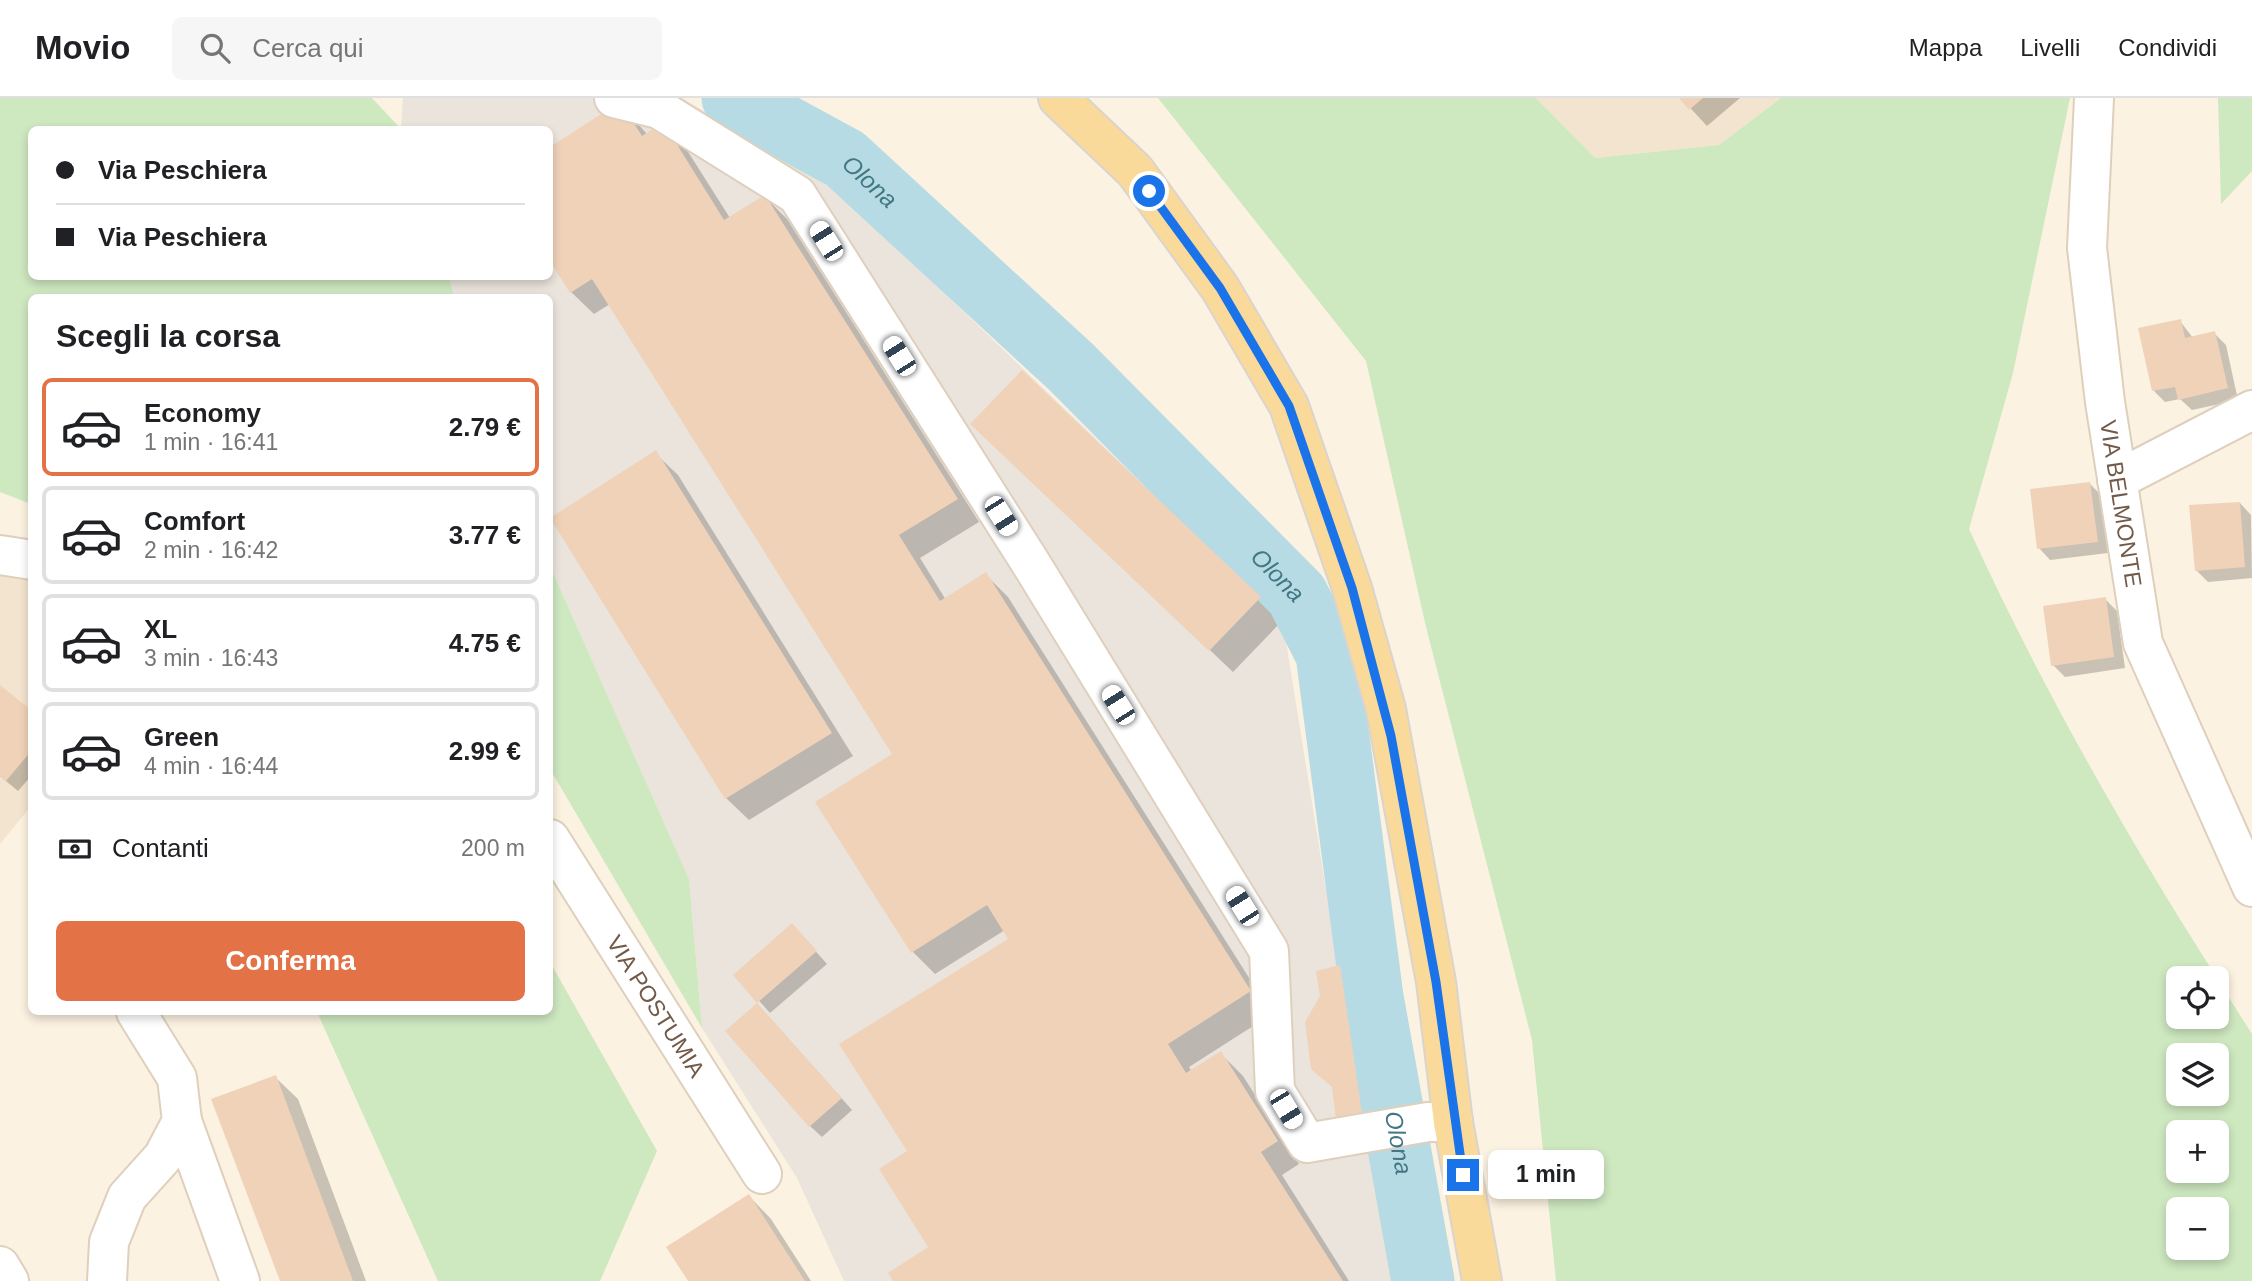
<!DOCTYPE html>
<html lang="it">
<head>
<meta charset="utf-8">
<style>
	:root { --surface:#fff; --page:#f6f6f6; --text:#202124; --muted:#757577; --line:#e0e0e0; --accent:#e47247 }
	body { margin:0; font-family:Helvetica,sans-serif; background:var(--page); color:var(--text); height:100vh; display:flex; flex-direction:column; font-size:26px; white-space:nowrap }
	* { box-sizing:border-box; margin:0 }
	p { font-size:23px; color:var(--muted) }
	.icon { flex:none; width:38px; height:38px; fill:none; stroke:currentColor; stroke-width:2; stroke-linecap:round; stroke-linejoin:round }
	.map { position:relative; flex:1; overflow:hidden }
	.side { position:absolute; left:28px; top:196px; width:525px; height:721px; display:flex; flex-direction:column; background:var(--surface); border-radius:10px; box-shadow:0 4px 10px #0003 }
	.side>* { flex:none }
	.top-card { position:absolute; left:28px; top:28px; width:525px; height:154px; border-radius:10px; box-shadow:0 4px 10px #0003; display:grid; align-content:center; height:154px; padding:0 28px; background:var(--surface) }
	.buttons { position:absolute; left:2166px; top:868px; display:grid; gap:14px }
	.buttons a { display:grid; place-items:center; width:63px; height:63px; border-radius:10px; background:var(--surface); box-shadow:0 4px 10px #0003; font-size:35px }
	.end { position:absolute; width:32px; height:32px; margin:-16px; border:9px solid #1a73e8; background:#fff; box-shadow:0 0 0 4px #fff }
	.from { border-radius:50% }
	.bubble { position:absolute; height:49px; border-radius:10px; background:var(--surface); box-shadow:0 4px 10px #0003; font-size:23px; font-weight:800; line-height:49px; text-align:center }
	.car { position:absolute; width:21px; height:42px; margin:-21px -10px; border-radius:9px; box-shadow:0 0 5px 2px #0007; background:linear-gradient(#fff 24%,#345 0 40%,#fff 0 76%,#345 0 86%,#fff 0) }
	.top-card b { display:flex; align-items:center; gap:24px; height:66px; font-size:26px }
	.top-card b+b { border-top:2px solid var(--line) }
	.top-card i { width:18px; height:18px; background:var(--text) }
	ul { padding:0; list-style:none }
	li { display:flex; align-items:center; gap:21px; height:98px; margin:0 14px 10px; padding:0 14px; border:4px solid var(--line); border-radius:10px }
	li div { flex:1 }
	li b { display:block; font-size:26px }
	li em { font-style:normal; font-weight:800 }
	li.on { border-color:var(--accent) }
	li>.icon { width:63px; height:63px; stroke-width:1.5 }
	h2 { padding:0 28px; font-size:32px; line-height:84px }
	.pay { display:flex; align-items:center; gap:18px; height:77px; padding:0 28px; font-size:26px }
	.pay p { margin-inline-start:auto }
	.primary-button { display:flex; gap:14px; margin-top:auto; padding:14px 28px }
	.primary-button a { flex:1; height:80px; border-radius:10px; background:var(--accent); color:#fff; font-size:28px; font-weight:800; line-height:80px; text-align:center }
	header { display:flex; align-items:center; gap:42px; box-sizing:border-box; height:98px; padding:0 35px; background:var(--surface); border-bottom:2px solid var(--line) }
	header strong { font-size:33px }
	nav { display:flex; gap:38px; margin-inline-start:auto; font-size:24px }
	.search { width:490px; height:63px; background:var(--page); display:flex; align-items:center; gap:18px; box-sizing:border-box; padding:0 24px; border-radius:10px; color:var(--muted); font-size:26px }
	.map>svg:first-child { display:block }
	.residential { fill:#f3e4cf }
	.industrial { fill:#eae4dc }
	.green { fill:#cee8c0; fill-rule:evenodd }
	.shadow { fill:#0003 }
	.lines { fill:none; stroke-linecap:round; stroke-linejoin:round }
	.river { stroke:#b6dbe4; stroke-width:63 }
	.building { fill:#f0d2b9 }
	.minor-casing { stroke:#dfcfbd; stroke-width:42 }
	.major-casing { stroke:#dad4cf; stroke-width:42 }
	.minor { stroke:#fff; stroke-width:38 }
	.major { stroke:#fada9a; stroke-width:38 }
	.route { stroke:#1a73e8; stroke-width:9 }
	.labels { text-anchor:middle; stroke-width:5; stroke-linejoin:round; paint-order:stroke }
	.street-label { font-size:23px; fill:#725948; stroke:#fff6e7 }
	.water-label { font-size:24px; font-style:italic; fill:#437785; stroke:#fff6e7 }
</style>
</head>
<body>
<header>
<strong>Movio</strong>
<div class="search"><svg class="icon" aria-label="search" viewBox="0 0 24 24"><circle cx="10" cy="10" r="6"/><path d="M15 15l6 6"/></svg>Cerca qui</div>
<nav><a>Mappa</a><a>Livelli</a><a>Condividi</a></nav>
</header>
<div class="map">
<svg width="2252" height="1183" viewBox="0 0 2252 1183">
	<rect width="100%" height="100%" fill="#fcf2e1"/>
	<g class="residential">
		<path d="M1536 0H1781L1719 47 1595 60Z"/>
		<path d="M0 473 32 478 31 708 0 746Z"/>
	</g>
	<path class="industrial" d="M403 0H682L841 96 1261 499 1284 531 1362 1015 1397 1183H844L797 1080 702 930 689 781 550 468V200L454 199 449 179 550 178V32H401Z"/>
	<g class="green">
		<path d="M0 0H372L401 31 32 32V178L449 179 454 199 32 200 31 406 0 394Z"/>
		<path d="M1158 0H1536L1595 60 1719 47 1781 0H2070L2013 275 1969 431C2040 586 2125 736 2217 880H2179V919H2217V881L2252 936V1183H1556L1532 942 1426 529 1366 263ZM2179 957H2217V996H2179ZM2179 1034H2217V1073H2179ZM2179 1111H2217V1150H2179Z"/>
		<path d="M2218 0H2252V73L2221 106Z"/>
		<path d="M550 468 689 781 702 930 550 671Z"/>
		<path d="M550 864 657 1053 600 1183H438L317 914H550Z"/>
	</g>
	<g class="shadow">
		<path d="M1681 0H1740L1707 28Z"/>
		<path d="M620 6 647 36 662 26 685 49 730 120 765 99 787 121 979 424 920 460 946 502 985 476 1008 499 1272 916 1189 969 1192 974 1221 956 1243 978 1299 1066 1282 1077 1349 1183H895L931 1149 910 1054 1010 841 1005 832 935 876 913 854 895 656 610 206 594 216 571 194 550 159V51Z"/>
		<path d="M2180 223 2193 240 2214 235 2226 247 2238 302 2192 312 2180 301 2165 304 2154 293Z"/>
		<path d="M1022 274 1282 523 1233 574 995 348Z"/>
		<path d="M655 355 678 377 853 658 749 722 726 700Z"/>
		<path d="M2089 385 2101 397 2108 455 2050 462 2039 450Z"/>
		<path d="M2240 405 2251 417 2252 480 2208 484 2196 472Z"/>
		<path d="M2105 501 2117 513 2125 570 2065 579 2053 567Z"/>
		<path d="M0 589 32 615V677L18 693 0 678Z"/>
		<path d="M803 839 827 866 770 915 736 877Z"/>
		<path d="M1339 869 1351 881 1372 1026 1349 1033Z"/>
		<path d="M769 919 852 1012 822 1039 810 1028Z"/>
		<path d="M275 979 298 1001 366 1183H281Z"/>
		<path d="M749 1098 771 1121 811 1183H690Z"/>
	</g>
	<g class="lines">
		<path class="river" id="s1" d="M733 0 845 61 1071 269 1297 497 1327 556 1372 899 1423 1183"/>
	</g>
	<g class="building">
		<path d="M1679 0H1703L1689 12Z"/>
		<path d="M620 4 642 38 663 24 724 122 765 97 958 401 899 437 940 503 986 474 1251 893 1168 946 1186 975 1221 953 1278 1043 1261 1054 1343 1183H893L888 1175 928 1149 879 1071 907 1053 839 946 1008 841 987 807 911 855 815 704 892 656 592 181 570 195 550 163V49Z"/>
		<path d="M2181 221 2185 240 2215 233 2228 290 2178 302 2175 289 2152 293 2138 230Z"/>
		<path d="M1022 272 1261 499 1209 553 970 326Z"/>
		<path d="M656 352 832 635 725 701 550 420Z"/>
		<path d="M2090 384 2098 444 2037 451 2030 391Z"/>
		<path d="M2240 404 2245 469 2195 473 2189 407Z"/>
		<path d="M2106 499 2114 559 2051 568 2043 508Z"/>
		<path d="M0 587 32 613V652L6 683 0 678Z"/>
		<path d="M792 825 817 853 757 905 842 1000 809 1029 725 933 757 905 733 877Z"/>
		<path d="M1340 867 1362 1015 1336 1022 1332 989 1311 971 1305 924 1320 898 1316 873Z"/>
		<path d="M276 977 353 1183H280L211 1001Z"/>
		<path d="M749 1096 805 1183H688L666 1149Z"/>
	</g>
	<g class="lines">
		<g class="minor-casing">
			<g id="minor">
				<path d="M614 0 659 11 797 97 1030 464 1269 853 1275 993 1307 1045 1428 1024H1453"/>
				<path id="s2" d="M2094 0 2087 150 2105 304 2143 545 2252 789"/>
				<path d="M2117 382 2252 312"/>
				<path d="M0 457 32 462"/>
				<path id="s3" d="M550 741 762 1076"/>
				<path d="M182 1023 240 1183"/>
				<path d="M0 1168 9 1183"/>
				<path d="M107 1183 109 1144 127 1099 163 1059 182 1023 177 980 136 914"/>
			</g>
		</g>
		<g class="major-casing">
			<path id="major" d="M1058 0 1135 73 1220 190 1289 308 1352 490 1386 611 1436 884 1453 1024 1482 1183"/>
		</g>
		<use href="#minor" class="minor"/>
		<use href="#major" class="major"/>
	</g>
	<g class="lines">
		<path class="route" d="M1149 93 1220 190 1289 308 1352 490 1391 638 1436 884 1463 1077"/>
	</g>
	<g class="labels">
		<g class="street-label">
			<text dy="8" stroke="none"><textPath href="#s2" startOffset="408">VIA BELMONTE</textPath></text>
			<text dy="8" stroke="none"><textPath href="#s3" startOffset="198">VIA POSTUMIA</textPath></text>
		</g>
		<g class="water-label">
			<text dy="8" stroke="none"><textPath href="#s1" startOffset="161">Olona</textPath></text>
			<text dy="8" stroke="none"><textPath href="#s1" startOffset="728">Olona</textPath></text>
			<text dy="8" stroke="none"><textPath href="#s1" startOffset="1316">Olona</textPath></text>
		</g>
	</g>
</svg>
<div class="buttons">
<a><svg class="icon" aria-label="locate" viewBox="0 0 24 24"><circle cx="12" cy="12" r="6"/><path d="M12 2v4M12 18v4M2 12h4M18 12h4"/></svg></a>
<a><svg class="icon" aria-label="layers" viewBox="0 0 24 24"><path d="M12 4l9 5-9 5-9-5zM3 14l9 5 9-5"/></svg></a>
<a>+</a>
<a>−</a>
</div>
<i class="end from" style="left:1149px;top:93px"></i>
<i class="end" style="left:1463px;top:1077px"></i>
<div class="bubble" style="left:1488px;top:1052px;width:116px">1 min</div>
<i class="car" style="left:826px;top:143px;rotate:328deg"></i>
<i class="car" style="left:899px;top:258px;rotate:328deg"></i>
<i class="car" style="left:1001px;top:418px;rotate:148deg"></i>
<i class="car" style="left:1118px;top:607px;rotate:328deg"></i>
<i class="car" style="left:1242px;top:808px;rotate:328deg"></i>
<i class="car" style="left:1286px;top:1011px;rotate:149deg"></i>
<div class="top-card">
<b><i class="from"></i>Via Peschiera</b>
<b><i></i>Via Peschiera</b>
</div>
<section class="side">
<h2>Scegli la corsa</h2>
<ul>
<li class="on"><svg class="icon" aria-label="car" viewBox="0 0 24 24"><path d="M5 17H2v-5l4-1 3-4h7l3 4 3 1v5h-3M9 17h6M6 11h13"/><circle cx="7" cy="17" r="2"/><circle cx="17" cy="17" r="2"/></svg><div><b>Economy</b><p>1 min · 16:41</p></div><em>2.79 €</em></li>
<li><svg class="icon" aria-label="car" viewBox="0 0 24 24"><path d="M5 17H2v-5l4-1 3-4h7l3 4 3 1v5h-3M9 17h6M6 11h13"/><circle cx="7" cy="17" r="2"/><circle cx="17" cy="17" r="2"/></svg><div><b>Comfort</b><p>2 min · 16:42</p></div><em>3.77 €</em></li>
<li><svg class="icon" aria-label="car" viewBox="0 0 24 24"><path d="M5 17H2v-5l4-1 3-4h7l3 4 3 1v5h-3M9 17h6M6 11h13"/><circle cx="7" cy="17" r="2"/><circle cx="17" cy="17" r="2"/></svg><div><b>XL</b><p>3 min · 16:43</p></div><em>4.75 €</em></li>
<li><svg class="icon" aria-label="car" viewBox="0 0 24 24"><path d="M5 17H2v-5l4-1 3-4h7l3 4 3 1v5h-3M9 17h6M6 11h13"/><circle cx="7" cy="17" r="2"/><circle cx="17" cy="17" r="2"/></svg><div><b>Green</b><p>4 min · 16:44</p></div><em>2.99 €</em></li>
</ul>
<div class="pay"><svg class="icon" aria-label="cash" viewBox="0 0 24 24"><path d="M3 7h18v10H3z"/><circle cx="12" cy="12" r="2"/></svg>Contanti<p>200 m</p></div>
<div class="primary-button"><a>Conferma</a></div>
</section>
</div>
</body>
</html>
